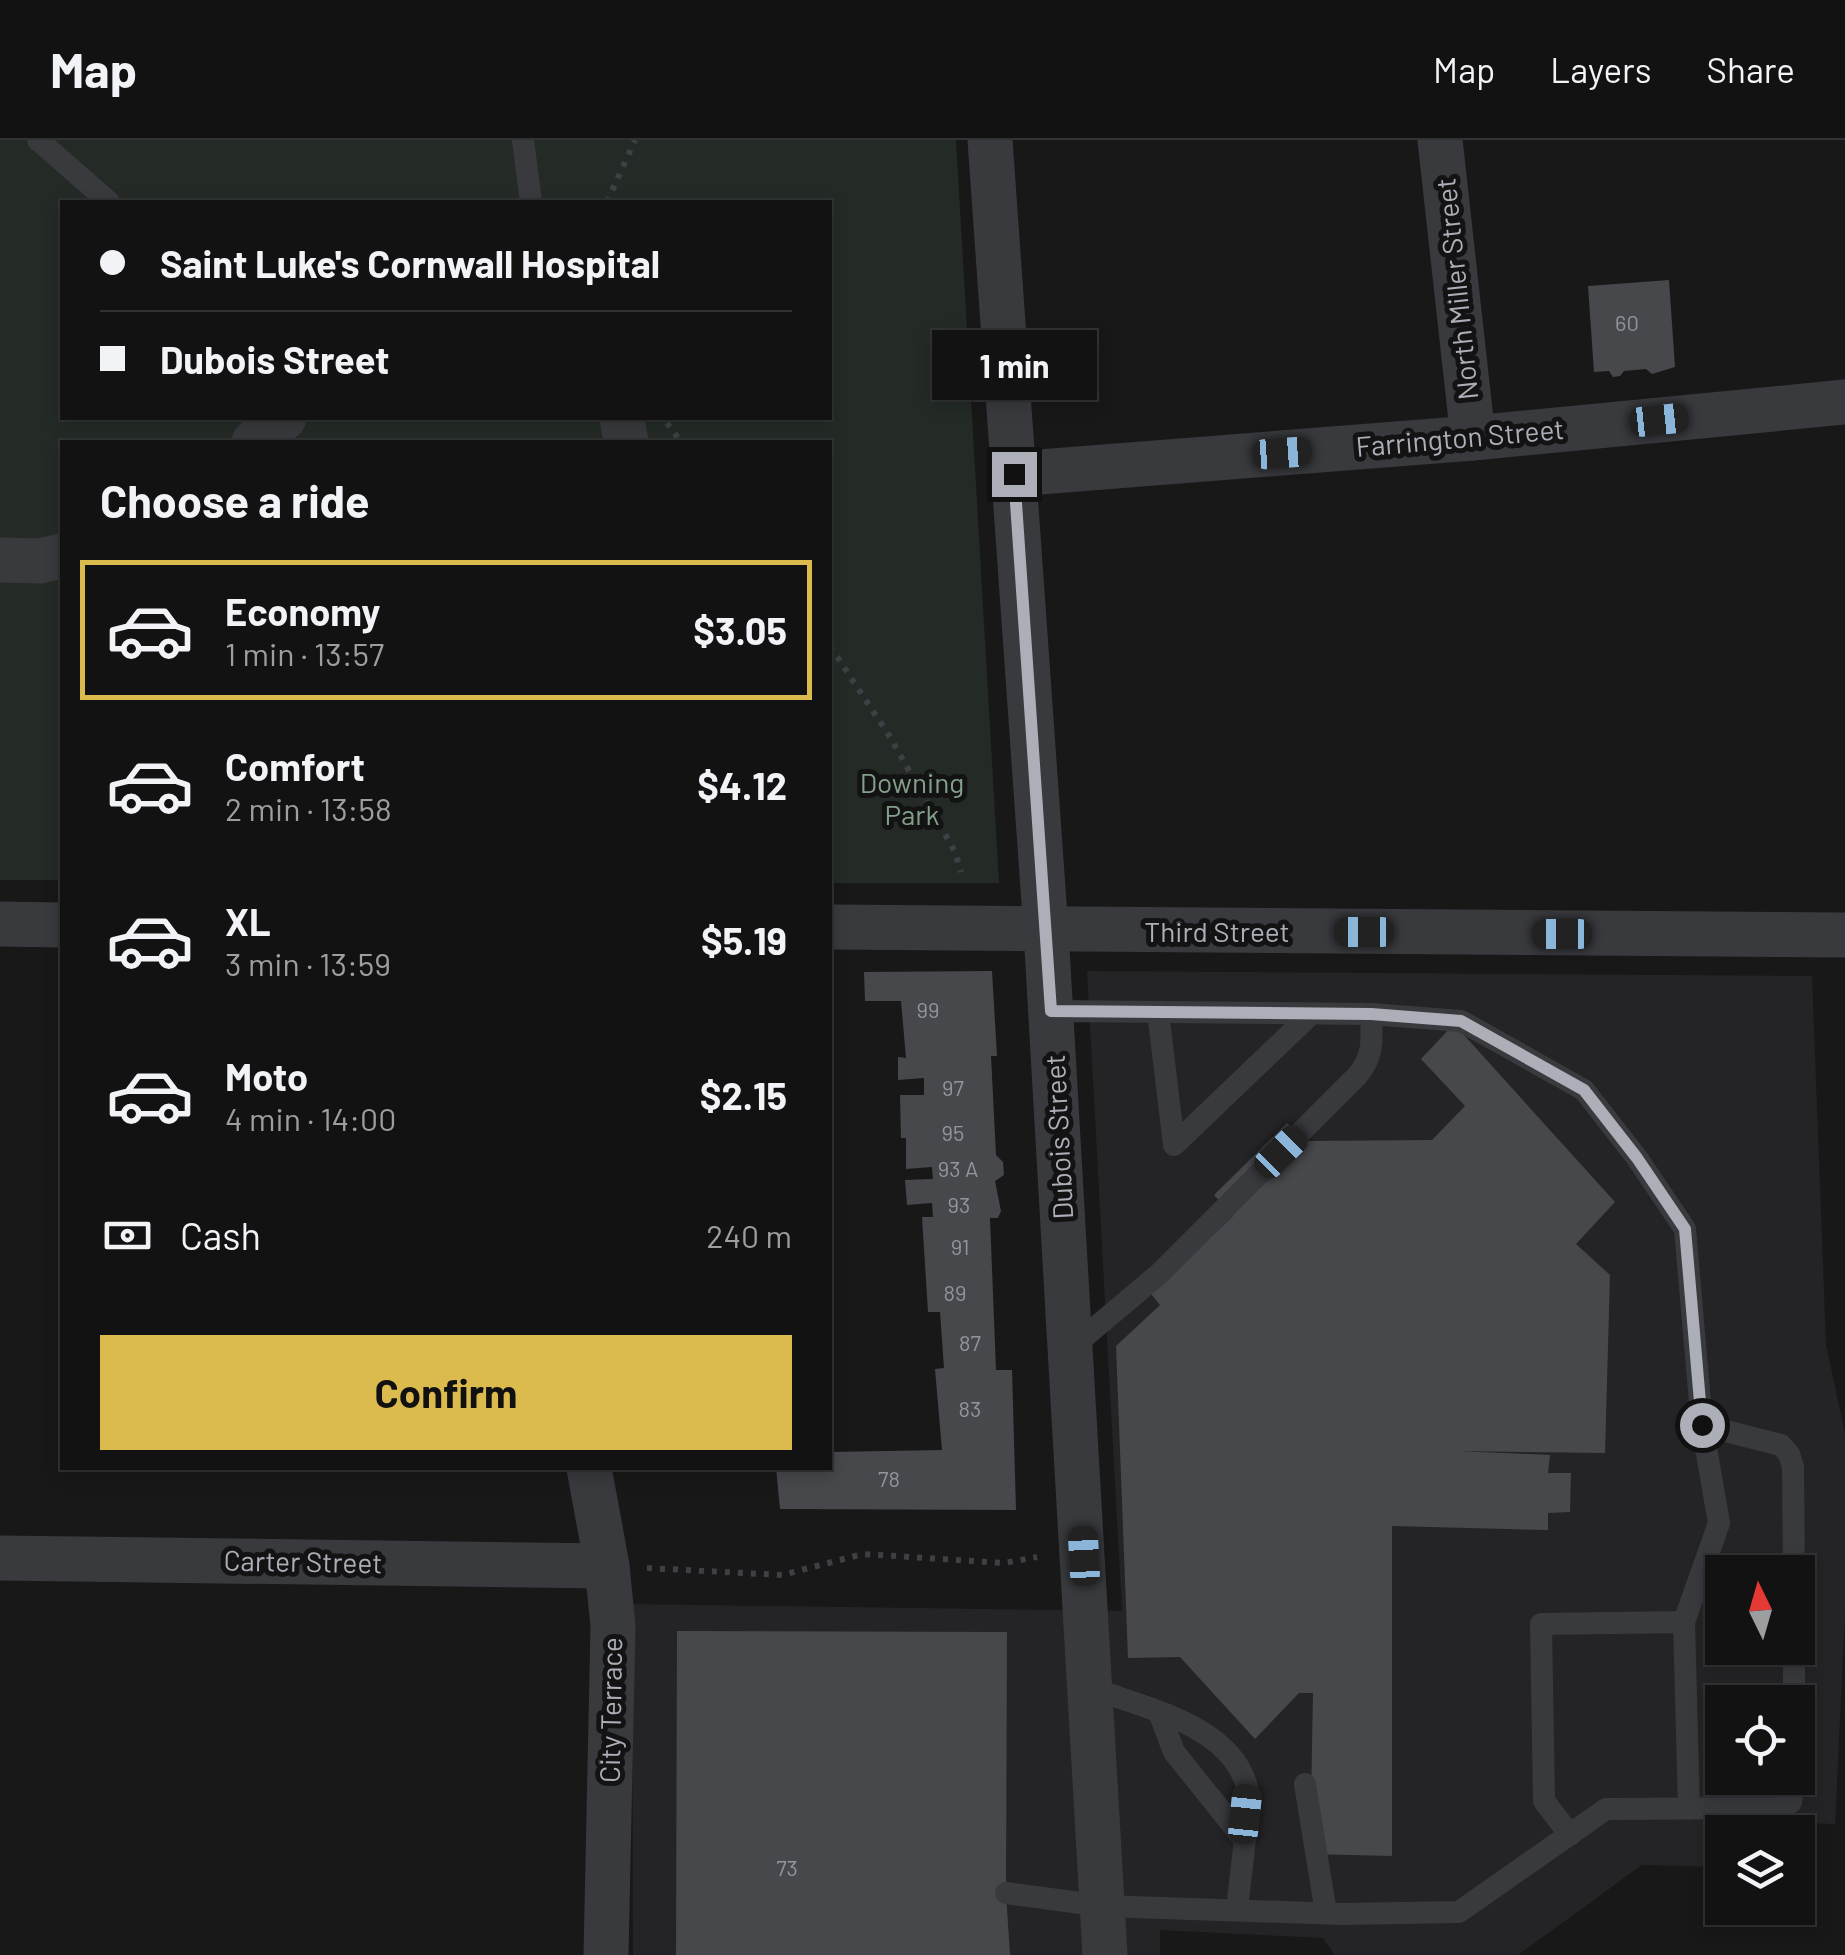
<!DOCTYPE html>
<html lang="en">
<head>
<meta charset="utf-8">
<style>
	:root { --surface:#121213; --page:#1b1b1c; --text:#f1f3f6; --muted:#9c9ea0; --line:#313233; --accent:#dbba4e }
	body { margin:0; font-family:Barlow,sans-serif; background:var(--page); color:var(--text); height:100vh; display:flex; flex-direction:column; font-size:38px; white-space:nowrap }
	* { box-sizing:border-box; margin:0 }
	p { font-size:32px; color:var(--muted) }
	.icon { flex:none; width:55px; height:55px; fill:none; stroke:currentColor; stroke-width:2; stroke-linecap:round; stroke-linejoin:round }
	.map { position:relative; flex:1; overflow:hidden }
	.panel { position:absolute; left:60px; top:300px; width:772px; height:1030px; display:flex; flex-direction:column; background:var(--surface); border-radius:0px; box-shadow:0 5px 15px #0003,0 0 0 2px var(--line) }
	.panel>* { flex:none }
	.banner { position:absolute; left:60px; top:60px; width:772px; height:220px; border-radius:0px; box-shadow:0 5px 15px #0003,0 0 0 2px var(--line); display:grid; align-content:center; height:220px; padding:0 40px; background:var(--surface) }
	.needle { width:65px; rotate:355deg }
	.fabs { position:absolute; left:1705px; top:1415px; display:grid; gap:20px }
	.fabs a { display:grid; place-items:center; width:110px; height:110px; border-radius:0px; background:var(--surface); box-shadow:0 5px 15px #0003,0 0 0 2px var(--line); font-size:50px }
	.end { position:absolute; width:45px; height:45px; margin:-22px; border:12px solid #acaeb8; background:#111; box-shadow:0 0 0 5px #111 }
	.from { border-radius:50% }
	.bubble { position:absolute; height:70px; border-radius:0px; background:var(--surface); box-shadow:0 5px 15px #0003,0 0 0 2px var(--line); font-size:32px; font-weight:700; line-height:70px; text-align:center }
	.car { position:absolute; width:30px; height:60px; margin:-30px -15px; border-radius:12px; box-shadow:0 0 8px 2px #0007; background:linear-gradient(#222 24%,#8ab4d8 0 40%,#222 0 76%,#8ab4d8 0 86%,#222 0) }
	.banner b { display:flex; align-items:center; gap:35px; height:95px; font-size:38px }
	.banner b+b { border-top:2px solid var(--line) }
	.banner i { width:25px; height:25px; background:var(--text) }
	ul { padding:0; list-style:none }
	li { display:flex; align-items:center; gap:30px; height:140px; margin:0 20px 15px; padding:0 20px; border:5px solid transparent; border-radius:0px }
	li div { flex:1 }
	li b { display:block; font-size:38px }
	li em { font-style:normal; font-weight:700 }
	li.active { border-color:var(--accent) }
	li>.icon { width:90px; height:90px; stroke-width:1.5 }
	h2 { padding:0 40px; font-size:45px; line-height:120px }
	.pay { display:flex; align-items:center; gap:25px; height:110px; padding:0 40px; font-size:38px }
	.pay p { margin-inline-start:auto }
	.primary-button { display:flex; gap:20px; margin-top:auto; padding:20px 40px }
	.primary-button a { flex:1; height:115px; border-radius:0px; background:var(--accent); color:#111; font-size:40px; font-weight:700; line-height:115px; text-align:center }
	header { display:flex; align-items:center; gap:60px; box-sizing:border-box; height:140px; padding:0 50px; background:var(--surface); border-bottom:2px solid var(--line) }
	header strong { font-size:48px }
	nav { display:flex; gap:55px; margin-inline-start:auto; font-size:35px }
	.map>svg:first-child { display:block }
	.built { fill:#242426; fill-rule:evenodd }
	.green { fill:#242b26; fill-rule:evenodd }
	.building { fill:#47484c }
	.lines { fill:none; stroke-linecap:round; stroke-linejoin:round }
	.path { stroke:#3f4045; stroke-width:6; stroke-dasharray:5 8; stroke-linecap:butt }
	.lane { stroke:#393a3e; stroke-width:22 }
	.street { stroke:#393a3e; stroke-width:45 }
	.route { stroke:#acaeb8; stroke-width:12 }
	.labels { text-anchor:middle; stroke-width:10; stroke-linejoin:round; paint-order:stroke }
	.number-label { font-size:22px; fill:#93949d }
	.street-label { font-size:28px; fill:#acaeb8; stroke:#131314 }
	.park-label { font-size:28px; fill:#85a08a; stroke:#131314 }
</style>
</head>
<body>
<header>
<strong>Map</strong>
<nav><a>Map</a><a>Layers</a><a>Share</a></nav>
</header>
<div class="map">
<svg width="1845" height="1815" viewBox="0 0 1845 1815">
	<rect width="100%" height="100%" fill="#181819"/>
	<path class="built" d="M1087 831 1812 836 1826 1204 1845 1294V1473L1835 1684 1804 1683 1800 1728H1798V1692H1722V1727L1642 1725 1518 1815H1335L1323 1798 1160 1790V1815H633L632 1464 1122 1471ZM1722 1432H1798V1508H1722ZM1722 1562H1798V1638H1722Z"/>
	<path class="green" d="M0 0H956L999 743H830V302H62V740H0ZM62 62H830V278H62Z"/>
	<g class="building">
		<path d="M1669 140 1675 227 1652 234 1646 229 1624 231 1620 236 1613 237 1609 231 1594 232 1588 146Z"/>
		<path d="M992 831 997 916H991L996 1015 1003 1022 1004 1035 995 1041 1001 1071 998 1078H990L996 1230H1012L1016 1370 780 1369 776 1328H830V1312L942 1310 935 1229 944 1228 940 1172H928L922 1077H933L932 1063 907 1065 905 1040 933 1039 932 1027 906 1029V998H901L900 955H924V938L898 940V917L906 918 901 861H865L864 832Z"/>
		<path d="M1454 884 1615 1062 1576 1104 1610 1135 1605 1313 1458 1311 1550 1315 1548 1333H1571L1570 1372 1548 1373V1390L1392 1386V1716L1310 1714 1313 1553H1299L1255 1599 1180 1517 1128 1518 1116 1206 1160 1165 1151 1154 1233 1076 1214 1055 1287 983 1305 1001 1432 1000 1465 966 1421 919Z"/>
		<path d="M677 1491 1007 1492 1006 1753 1010 1815H676Z"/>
	</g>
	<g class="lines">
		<g class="path">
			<path d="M607 62 635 0"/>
			<path d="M667 283 681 302"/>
			<path d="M830 506 890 597 955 712 961 732"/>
			<path d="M647 1428 782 1435 863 1414 1004 1423 1037 1417"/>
		</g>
		<g class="lane">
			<path d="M38 0 109 62"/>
			<path d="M523 0 531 62"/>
			<path d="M1051 871 1371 874 1461 881 1584 950 1637 1018 1685 1089 1702 1285 1781 1305 1789 1314 1793 1327 1794 1432"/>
			<path d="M1158 872 1174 1005 1310 875"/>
			<path d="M1071 1208 1159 1134 1357 936C1374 916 1372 900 1371 874"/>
			<path d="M1684 1482 1719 1383 1702 1285"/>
			<path d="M1794 1508V1562"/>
			<path d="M1092 1548C1144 1568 1231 1585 1247 1647 1251 1667 1239 1744 1237 1770"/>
			<path d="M1160 1575 1174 1612 1243 1698"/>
			<path d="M1305 1644 1326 1773"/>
			<path d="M1570 1695 1544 1661 1541 1484 1684 1482 1689 1668"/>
			<path d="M1006 1753 1103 1766 1342 1774 1459 1772 1606 1669 1778 1668 1791 1662 1795 1638"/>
		</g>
		<g class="street">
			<path d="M990 0 1046 791 1105 1815"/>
			<path d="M1440 0 1473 298"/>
			<path d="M622 278 626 302"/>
			<path d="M254 302 284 278"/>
			<path d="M1014 334 1473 298 1845 262"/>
			<path d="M0 420 39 421 62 416"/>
			<path d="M0 784 62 785"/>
			<path d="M830 787 1845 795"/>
			<path d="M589 1328 607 1426 613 1486 606 1815"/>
			<path d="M0 1418 607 1426"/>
		</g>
	</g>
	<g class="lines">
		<path class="route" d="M1014 334 1051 871 1371 874 1461 881 1584 950 1637 1018 1685 1089 1702 1285"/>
	</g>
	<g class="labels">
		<g class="number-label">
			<text x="1627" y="191">60</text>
			<text x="928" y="878">99</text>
			<text x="953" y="956">97</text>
			<text x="953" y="1001">95</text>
			<text x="958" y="1037">93 A</text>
			<text x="959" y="1073">93</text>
			<text x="960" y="1115">91</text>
			<text x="955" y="1161">89</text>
			<text x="970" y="1211">87</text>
			<text x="970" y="1277">83</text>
			<text x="889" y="1347">78</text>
			<text x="787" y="1736">73</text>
		</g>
		<g class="street-label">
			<text transform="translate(1457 149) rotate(-96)" y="10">North Miller Street</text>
			<text transform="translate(1460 298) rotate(-5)" y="10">Farrington Street</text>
			<text x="1217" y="802">Third Street</text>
			<text transform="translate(1059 997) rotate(-93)" y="10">Dubois Street</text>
			<text transform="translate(303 1422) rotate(1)" y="10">Carter Street</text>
			<text transform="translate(611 1570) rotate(-89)" y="10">City Terrace</text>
		</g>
		<g class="park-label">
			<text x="912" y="653">Downing<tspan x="912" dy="32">Park</tspan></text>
		</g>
	</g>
</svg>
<div class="fabs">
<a><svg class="needle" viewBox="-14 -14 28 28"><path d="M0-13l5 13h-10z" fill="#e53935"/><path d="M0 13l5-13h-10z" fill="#9c9ea0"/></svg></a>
<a><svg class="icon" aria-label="locate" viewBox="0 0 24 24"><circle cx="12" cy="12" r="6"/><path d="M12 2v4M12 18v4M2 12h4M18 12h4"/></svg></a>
<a><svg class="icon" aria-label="layers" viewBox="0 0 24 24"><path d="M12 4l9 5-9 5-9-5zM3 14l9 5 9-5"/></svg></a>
</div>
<i class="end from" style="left:1702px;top:1285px"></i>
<i class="end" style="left:1014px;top:334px"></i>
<div class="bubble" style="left:932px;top:190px;width:165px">1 min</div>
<i class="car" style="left:1659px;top:280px;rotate:84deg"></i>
<i class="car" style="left:1282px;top:313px;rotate:86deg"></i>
<i class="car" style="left:1364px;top:792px;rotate:270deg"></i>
<i class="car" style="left:1562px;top:794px;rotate:270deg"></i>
<i class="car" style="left:1281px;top:1012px;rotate:45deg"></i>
<i class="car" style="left:1084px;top:1416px;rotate:357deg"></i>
<i class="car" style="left:1245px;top:1674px;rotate:6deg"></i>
<div class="banner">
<b><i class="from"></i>Saint Luke's Cornwall Hospital</b>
<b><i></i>Dubois Street</b>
</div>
<section class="panel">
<h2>Choose a ride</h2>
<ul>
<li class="active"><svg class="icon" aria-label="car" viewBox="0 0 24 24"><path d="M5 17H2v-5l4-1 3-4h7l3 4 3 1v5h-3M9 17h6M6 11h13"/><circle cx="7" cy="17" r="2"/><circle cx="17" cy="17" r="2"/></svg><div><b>Economy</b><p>1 min · 13:57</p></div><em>$3.05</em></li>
<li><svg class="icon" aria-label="car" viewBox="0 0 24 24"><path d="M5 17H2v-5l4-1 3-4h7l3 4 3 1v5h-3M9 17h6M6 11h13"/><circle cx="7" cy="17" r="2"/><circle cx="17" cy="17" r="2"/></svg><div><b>Comfort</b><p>2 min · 13:58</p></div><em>$4.12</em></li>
<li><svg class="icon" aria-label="car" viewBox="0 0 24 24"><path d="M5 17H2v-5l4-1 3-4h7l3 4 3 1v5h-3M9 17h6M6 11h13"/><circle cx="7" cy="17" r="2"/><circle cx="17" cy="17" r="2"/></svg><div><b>XL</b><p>3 min · 13:59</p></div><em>$5.19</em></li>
<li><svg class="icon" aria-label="car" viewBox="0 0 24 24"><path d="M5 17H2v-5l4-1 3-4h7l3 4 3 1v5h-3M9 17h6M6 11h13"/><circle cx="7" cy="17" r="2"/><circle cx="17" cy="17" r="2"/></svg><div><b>Moto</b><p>4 min · 14:00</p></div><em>$2.15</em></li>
</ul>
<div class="pay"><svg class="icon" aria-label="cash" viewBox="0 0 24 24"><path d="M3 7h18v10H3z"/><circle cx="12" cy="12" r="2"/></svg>Cash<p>240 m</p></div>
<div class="primary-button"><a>Confirm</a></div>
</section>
</div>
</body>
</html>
